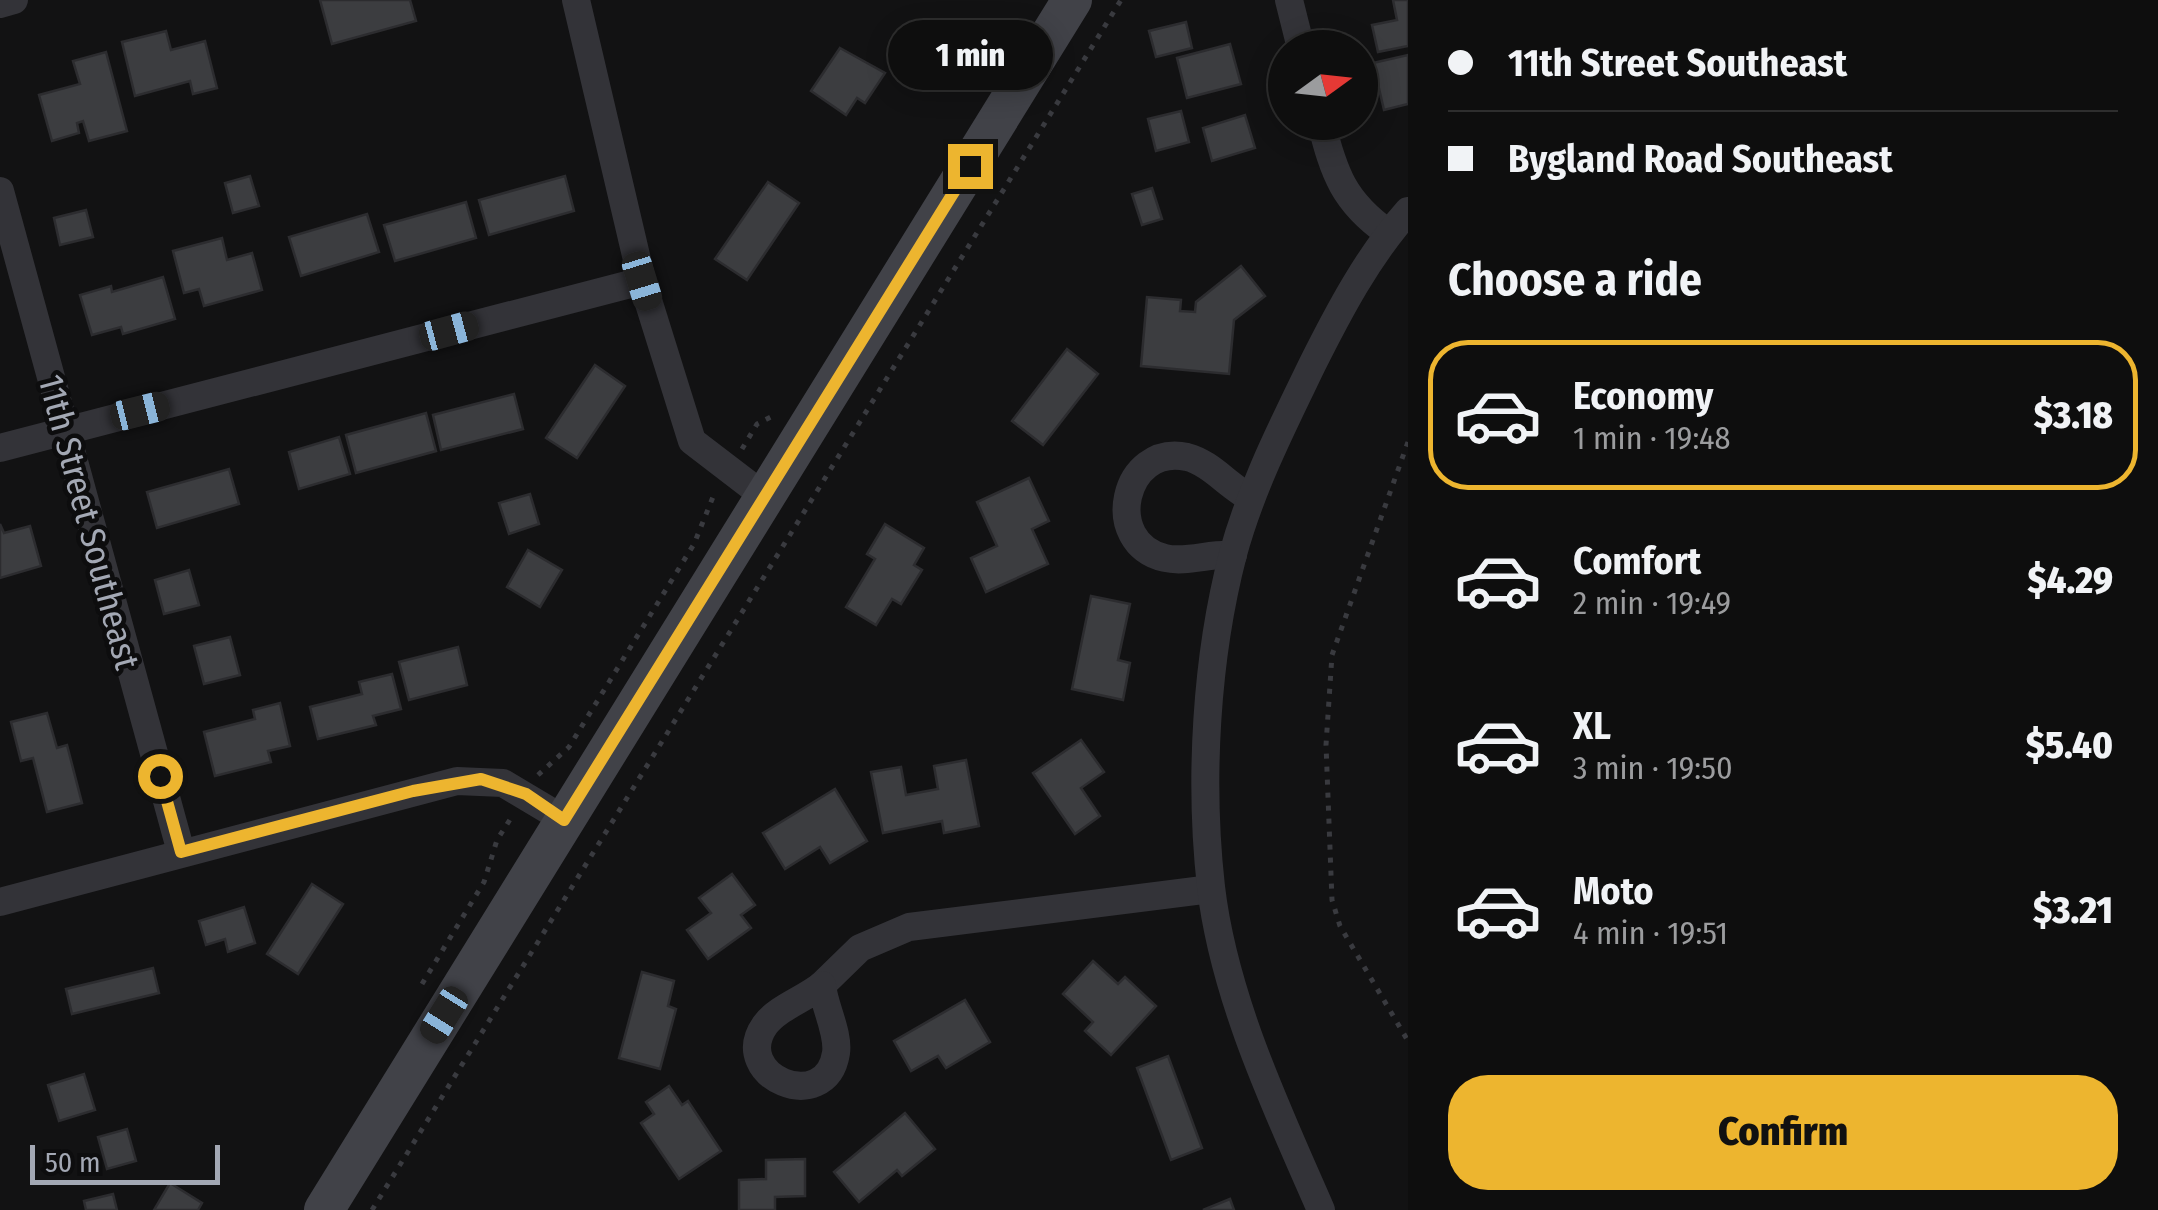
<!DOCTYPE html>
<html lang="en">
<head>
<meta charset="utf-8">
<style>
	:root { --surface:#0e0e0e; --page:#171717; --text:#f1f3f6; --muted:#9b9c9e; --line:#2e2e2e; --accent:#edb52f }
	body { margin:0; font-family:"Fira Sans Condensed",sans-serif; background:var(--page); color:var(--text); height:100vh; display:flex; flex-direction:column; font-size:38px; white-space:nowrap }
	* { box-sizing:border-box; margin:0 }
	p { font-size:32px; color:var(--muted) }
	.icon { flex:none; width:55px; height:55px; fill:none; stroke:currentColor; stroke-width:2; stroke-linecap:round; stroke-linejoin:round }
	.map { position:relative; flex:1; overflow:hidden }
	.details { display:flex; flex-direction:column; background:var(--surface); width:750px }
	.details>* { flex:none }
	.guide { display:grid; align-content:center; height:220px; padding:0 40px; background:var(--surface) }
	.needle { width:65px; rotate:75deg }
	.fabs { position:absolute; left:1268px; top:30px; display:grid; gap:20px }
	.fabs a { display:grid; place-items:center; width:110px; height:110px; border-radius:50%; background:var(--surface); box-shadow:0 5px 25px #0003,0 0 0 2px var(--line); font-size:50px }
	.scale { position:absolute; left:30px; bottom:25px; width:190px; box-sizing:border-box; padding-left:10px; border:5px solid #a3a8b4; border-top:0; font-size:28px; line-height:35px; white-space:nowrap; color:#a3a8b4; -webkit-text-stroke:8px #0d0d0e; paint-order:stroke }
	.end { position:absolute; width:45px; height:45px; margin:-22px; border:12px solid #edb52f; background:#111; box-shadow:0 0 0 5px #111 }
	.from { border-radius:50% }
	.bubble { position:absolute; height:70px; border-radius:35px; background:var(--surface); box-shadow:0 5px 25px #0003,0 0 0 2px var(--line); font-size:32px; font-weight:800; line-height:70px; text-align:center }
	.car { position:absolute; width:30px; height:60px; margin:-30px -15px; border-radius:12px; box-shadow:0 0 8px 2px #0007; background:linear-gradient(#222 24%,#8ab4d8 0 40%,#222 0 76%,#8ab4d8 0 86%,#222 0) }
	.guide b { display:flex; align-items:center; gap:35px; height:95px; font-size:38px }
	.guide b+b { border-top:2px solid var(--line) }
	.guide i { width:25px; height:25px; background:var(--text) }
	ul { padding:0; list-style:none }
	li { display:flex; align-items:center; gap:30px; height:150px; margin:0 20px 15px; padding:0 20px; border:5px solid transparent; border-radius:40px }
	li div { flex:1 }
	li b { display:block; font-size:38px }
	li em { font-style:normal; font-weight:800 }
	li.current { border-color:var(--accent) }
	li>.icon { width:90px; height:90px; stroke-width:1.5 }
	h2 { padding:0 40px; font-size:45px; line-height:120px }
	.primary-button { display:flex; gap:20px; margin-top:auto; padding:20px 40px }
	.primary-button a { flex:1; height:115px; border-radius:40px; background:var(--accent); color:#111; font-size:40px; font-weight:800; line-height:115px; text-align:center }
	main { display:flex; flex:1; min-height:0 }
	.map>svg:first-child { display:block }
	.building { fill:#3c3d40; stroke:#2c2c2f; stroke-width:2.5 }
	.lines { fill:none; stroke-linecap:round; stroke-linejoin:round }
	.path { stroke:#393a3f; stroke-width:5; stroke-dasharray:5 8; stroke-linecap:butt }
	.street { stroke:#333338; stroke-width:28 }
	.secondary { stroke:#414248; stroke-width:40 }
	.route { stroke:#edb52f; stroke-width:12 }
	.labels { text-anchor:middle; stroke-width:9; stroke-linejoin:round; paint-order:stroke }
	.street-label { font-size:35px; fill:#a3a8b4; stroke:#0d0d0e }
</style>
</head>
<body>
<main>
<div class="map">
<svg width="1408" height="1210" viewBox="0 0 1408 1210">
	<rect width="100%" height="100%" fill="#121213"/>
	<g class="building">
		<path d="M320 0H410L416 21 332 44Z"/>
		<path d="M1393 0H1408V46L1378 52 1372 25 1397 20Z"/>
		<path d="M1186 22 1192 48 1156 57 1149 31Z"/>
		<path d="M166 31 171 50 205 41 217 88 193 94 190 81 135 96 122 42Z"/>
		<path d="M1230 44 1241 84 1187 98 1177 58Z"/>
		<path d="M840 48 885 73 865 103 857 98 846 115 811 91Z"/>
		<path d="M106 52 127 131 89 141 83 121 77 123 79 133 52 141 39 95 80 84 73 61Z"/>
		<path d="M1408 55V104L1384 110 1373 63Z"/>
		<path d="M1181 111 1189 142 1156 151 1148 119Z"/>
		<path d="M1245 115 1255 148 1212 161 1203 128Z"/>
		<path d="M250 176 259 206 233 213 225 183Z"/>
		<path d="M565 176 574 211 489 235 479 200Z"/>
		<path d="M768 182 799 203 747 280 715 259Z"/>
		<path d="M1152 188 1162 219 1142 225 1132 194Z"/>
		<path d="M466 202 476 238 395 261 384 225Z"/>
		<path d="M86 210 93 237 60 245 54 218Z"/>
		<path d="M367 214 379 252 301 276 289 237Z"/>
		<path d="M222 238 227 260 252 253 262 290 204 306 199 289 184 293 173 251Z"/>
		<path d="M1241 266 1265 296 1234 320 1229 374 1141 366 1147 297 1181 300 1180 311 1195 312 1196 302Z"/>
		<path d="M163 277 175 319 123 334 121 327 92 335 80 295 111 286 112 292Z"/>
		<path d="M1067 349 1098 374 1043 445 1012 421Z"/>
		<path d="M595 365 625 386 577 458 546 438Z"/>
		<path d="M514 394 523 429 441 450 433 415Z"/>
		<path d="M426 413 436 451 356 473 346 435Z"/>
		<path d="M339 437 350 474 299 489 289 452Z"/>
		<path d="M229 469 239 504 157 528 147 492Z"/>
		<path d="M1029 478 1049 521 1032 529 1048 564 986 592 971 558 997 546 977 502Z"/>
		<path d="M530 494 539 524 509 534 499 503Z"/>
		<path d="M0 524 4 533 30 526 41 566 0 578Z"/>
		<path d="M885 524 924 548 914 565 922 570 901 604 892 599 876 625 846 607 875 559 867 554Z"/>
		<path d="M528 550 562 570 540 607 507 587Z"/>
		<path d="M189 570 199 605 164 614 155 580Z"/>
		<path d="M1091 596 1130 604 1118 660 1130 663 1123 700 1072 689Z"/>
		<path d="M230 637 240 675 204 684 194 646Z"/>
		<path d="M458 647 467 685 409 700 399 662Z"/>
		<path d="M392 674 401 709 373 716 376 725 318 739 310 707 362 694 359 682Z"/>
		<path d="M280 703 290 746 268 751 271 762 215 776 204 732 255 719 253 710Z"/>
		<path d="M47 713 57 748 67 745 82 803 47 812 33 758 21 761 11 722Z"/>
		<path d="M1081 740 1104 772 1081 788 1100 816 1075 834 1033 773Z"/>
		<path d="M966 760 979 826 944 833 942 821 883 833 871 772 901 767 906 795 938 789 934 766Z"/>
		<path d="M835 789 867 841 830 863 820 847 785 869 763 833Z"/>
		<path d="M732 874 755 905 741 915 751 928 708 959 687 930 711 913 699 898Z"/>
		<path d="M312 884 343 904 298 974 267 954Z"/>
		<path d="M244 907 255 943 228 952 225 939 206 945 199 921Z"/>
		<path d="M1093 961 1118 984 1125 977 1156 1006 1111 1055 1085 1031 1093 1022 1063 994Z"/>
		<path d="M153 968 159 993 72 1014 66 989Z"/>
		<path d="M642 972 674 981 668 1006 676 1009 660 1069 619 1058Z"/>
		<path d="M965 1000 990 1042 946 1068 938 1056 911 1071 894 1041Z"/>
		<path d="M1168 1056 1202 1148 1171 1160 1137 1068Z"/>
		<path d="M84 1074 95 1110 59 1121 48 1085Z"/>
		<path d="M669 1086 682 1105 688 1101 721 1151 679 1179 641 1123 654 1114 646 1102Z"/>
		<path d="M905 1113 935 1149 902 1176 897 1170 859 1202 834 1172Z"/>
		<path d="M127 1129 136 1161 107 1169 98 1137Z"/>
		<path d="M805 1159V1196L775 1197V1210H739V1180L766 1179V1160Z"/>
		<path d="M170 1183 202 1203 198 1210H154Z"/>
		<path d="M113 1194 117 1210H86L84 1201Z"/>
		<path d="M1230 1199 1234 1210H1203Z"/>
	</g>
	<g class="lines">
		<g class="path">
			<path d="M1408 442 1332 655 1326 745 1332 900 1340 926 1408 1041"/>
			<path d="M742 449 757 424 775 415"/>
			<path d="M538 775 569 747 694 544 715 492"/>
			<path d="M422 984 484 882 497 840 511 818"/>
			<path d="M372 1210 1121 0"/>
		</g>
		<g class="street">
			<path d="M576 0 642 281 692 441 765 497"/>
			<path d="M1289 0 1301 48"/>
			<path d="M0 4 14 0"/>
			<path d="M1321 122C1334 174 1344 202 1388 233"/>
			<path d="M0 191 181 852"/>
			<path d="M0 448 642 281"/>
			<path d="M1233 555C1211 553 1186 563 1165 558 1101 543 1123 443 1187 457 1211 463 1229 487 1251 498"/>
			<path d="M0 902 457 781 503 783 565 820"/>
			<path d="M822 985 860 948 909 927 1211 889"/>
			<path d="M822 985C824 1006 839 1033 836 1053 826 1117 729 1076 765 1025 777 1008 805 999 822 985Z"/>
			<path d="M1321 1210C1277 1109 1224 998 1211 887 1199 780 1206 658 1233 554 1251 488 1282 427 1312 365 1339 311 1368 256 1408 211"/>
		</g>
		<path class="secondary" d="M324 1210 1072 0"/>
	</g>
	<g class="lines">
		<path class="route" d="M160 776 181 852 413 791 481 779 526 794 564 820 970 166"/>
	</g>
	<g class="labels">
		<g class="street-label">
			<text transform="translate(89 522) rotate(75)" y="12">11th Street Southeast</text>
		</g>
	</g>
</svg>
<div class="fabs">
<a><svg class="needle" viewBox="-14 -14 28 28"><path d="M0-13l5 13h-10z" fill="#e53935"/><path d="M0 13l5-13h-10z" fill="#9b9c9e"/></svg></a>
</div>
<div class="scale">50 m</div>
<i class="end from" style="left:160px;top:776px"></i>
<i class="end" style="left:970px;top:166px"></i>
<div class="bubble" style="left:888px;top:20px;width:165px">1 min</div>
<i class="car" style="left:642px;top:281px;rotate:163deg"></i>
<i class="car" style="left:449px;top:331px;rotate:75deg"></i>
<i class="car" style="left:140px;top:411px;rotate:76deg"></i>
<i class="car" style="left:444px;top:1015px;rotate:212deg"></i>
</div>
<section class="details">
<div class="guide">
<b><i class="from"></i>11th Street Southeast</b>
<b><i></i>Bygland Road Southeast</b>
</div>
<h2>Choose a ride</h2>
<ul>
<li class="current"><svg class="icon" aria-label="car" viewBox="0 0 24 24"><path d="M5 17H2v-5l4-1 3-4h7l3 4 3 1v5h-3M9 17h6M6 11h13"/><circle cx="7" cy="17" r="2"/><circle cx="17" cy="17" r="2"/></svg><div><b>Economy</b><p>1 min · 19:48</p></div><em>$3.18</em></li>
<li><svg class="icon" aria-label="car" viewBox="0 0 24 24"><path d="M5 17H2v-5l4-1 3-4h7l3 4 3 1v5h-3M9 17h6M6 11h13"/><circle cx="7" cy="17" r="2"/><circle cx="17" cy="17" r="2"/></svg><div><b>Comfort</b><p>2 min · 19:49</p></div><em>$4.29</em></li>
<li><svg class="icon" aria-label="car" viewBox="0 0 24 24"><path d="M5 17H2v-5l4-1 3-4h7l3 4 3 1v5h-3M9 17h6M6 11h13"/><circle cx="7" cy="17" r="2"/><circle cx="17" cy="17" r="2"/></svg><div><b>XL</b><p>3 min · 19:50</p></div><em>$5.40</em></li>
<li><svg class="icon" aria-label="car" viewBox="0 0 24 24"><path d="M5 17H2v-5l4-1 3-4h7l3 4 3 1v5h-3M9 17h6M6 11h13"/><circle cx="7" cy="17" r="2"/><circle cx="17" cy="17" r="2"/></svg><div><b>Moto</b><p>4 min · 19:51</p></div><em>$3.21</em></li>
</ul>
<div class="primary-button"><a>Confirm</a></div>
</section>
</main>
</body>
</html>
